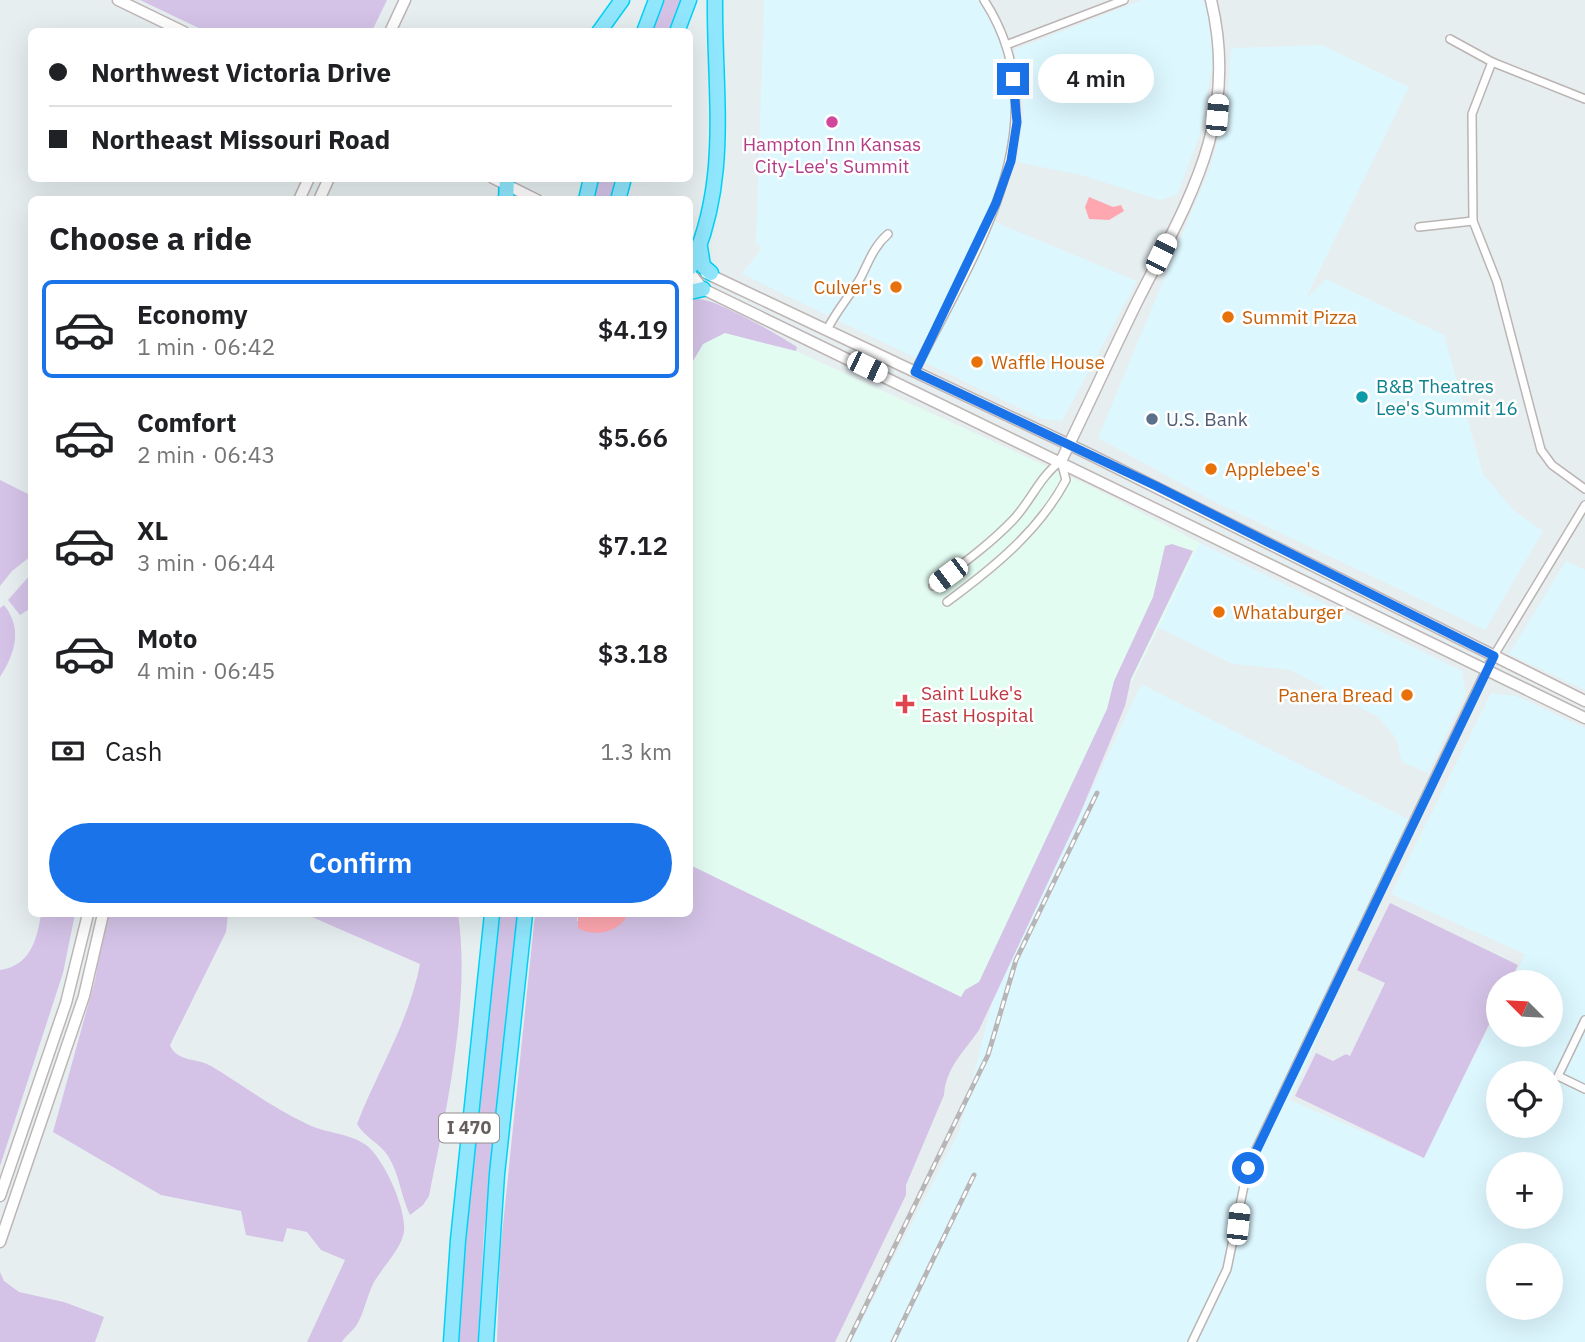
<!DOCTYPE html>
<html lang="en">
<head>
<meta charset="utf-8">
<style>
	:root { --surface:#fff; --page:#f2f2f2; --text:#202124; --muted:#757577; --line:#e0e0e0; --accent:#1a73e8 }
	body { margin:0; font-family:"IBM Plex Sans",sans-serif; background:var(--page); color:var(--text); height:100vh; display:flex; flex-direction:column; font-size:26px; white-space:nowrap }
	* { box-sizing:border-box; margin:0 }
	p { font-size:23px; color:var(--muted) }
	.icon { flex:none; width:38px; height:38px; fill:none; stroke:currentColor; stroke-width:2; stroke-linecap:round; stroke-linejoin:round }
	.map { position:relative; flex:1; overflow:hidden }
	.details { position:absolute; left:28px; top:196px; width:665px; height:721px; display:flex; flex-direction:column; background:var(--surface); border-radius:10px; box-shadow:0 7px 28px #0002 }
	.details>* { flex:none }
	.hud { position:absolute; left:28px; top:28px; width:665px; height:154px; border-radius:10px; box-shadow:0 7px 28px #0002; display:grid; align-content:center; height:154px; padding:0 21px; background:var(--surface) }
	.needle { width:46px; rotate:294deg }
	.controls { position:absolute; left:1486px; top:970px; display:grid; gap:14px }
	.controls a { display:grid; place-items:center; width:77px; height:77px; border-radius:50%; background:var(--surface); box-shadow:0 7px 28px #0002; font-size:35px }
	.end { position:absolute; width:32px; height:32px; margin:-16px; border:9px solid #1a73e8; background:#fff; box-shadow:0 0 0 4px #fff }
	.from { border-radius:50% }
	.bubble { position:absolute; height:49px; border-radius:24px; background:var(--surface); box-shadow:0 7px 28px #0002; font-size:23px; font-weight:600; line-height:49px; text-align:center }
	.car { position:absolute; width:21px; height:42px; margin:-21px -10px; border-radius:9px; box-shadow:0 0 5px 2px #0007; background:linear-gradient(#fff 24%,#345 0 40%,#fff 0 76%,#345 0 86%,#fff 0) }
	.hud b { display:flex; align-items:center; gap:24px; height:66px; font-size:26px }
	.hud b+b { border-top:2px solid var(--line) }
	.hud i { width:18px; height:18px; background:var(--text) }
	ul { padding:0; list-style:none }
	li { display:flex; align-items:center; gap:21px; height:98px; margin:0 14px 10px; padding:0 7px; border:4px solid transparent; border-radius:10px }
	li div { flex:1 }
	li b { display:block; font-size:26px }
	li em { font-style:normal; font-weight:600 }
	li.current { border-color:var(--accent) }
	li>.icon { width:63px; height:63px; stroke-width:1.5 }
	h2 { padding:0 21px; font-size:32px; line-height:84px }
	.pay { display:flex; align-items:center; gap:18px; height:77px; padding:0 21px; font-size:26px }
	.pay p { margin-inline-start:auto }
	.cta { display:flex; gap:14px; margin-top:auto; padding:14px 21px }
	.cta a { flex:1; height:80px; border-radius:42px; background:var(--accent); color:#fff; font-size:28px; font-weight:600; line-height:80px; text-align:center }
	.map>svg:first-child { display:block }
	.commercial { fill:#ddf7fe; fill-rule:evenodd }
	.medical { fill:#e3fcf1 }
	.green { fill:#d4c3e7 }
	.water { fill:#ffa7b0 }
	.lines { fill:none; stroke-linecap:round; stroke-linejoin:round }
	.street-casing { stroke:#bbb4b3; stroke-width:10 }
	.secondary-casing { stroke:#beb5b5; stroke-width:13 }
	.highway-casing { stroke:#00d2f6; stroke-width:17 }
	.street { stroke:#fff; stroke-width:7 }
	.secondary { stroke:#fff; stroke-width:10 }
	.highway { stroke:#90e7fd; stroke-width:14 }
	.rail-casing { stroke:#b7b5b5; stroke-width:5 }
	.rail { stroke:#fff; stroke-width:2.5; stroke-dasharray:8; stroke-linecap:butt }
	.route { stroke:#1a73e8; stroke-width:9 }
	.hotel-dot { fill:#d1479c; stroke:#fff; stroke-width:2.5 }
	.food-dot { fill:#e8710a; stroke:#fff; stroke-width:2.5 }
	.culture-dot { fill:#0f9aa8; stroke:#fff; stroke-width:2.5 }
	.service-dot { fill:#5c6f8a; stroke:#fff; stroke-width:2.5 }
	.health-dot { fill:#e0444e; stroke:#fff; stroke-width:2.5 }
	.labels { text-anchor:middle; stroke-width:5; stroke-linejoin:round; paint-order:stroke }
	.shield { fill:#fff; stroke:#958e8e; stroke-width:2 }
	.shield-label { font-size:18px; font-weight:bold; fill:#675e5e }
	.hotel-label { font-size:19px; fill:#b23c85; stroke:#fff }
	.food-label { font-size:19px; fill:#c56008; stroke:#fff; text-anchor:start }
	.culture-label { font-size:19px; fill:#0d838f; stroke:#fff; text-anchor:start }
	.service-label { font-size:19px; fill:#4e5e75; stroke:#fff; text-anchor:start }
	.health-label { font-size:19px; fill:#be3a42; stroke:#fff; text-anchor:start }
</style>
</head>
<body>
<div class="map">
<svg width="1585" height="1342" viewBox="0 0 1585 1342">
	<rect width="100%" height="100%" fill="#e6eef0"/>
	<g class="commercial">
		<path d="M764 0H983L1006 45 1016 119 1014 162 988 219 1137 281 1062 421 1042 419 742 274 762 248 756 243Z"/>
		<path d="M1142 0H1203L1207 9 1214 56 1200 134 1177 195 1160 200 1081 175 1017 162 1024 112 1014 50Z"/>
		<path d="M1322 45 1409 87 1305 300 1326 279 1444 335 1483 474 1513 510 1543 531 1485 630 1213 501 1098 438 1209 170 1227 111 1231 48Z"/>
		<path d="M1200 543 1462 671 1466 694 1428 773 1402 762 1396 738 1378 717 1291 670 1233 664 1157 627Z"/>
		<path d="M1566 561 1585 570V690L1509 654Z"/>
		<path d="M1141 684 1414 822 1290 1100 1423 1158 1498 1009V1034H1550V982H1512L1525 954 1391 894 1491 693 1516 696 1585 728V1342H851L959 1132 992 1003ZM1498 1073H1550V1125H1498ZM1498 1164H1550V1216H1498ZM1498 1255H1550V1307H1498Z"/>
	</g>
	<path class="medical" d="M725 333 796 351 1094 488 1200 543 974 1003 690 865V366L703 344Z"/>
	<g class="green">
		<path d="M140 0H387L372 31H205Z"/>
		<path d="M662 0H684L672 31 650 32Z"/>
		<path d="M598 179H618L613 199 593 200Z"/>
		<path d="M697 299C713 297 781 336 797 347L796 351 725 333 703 344 690 366V301Z"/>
		<path d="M0 480 32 496 31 556 12 571 0 586Z"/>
		<path d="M1172 544 1193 551 1131 679 1125 706 1079 816 979 1030C964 1052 946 1067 944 1095L906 1185V1195L835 1342H497L500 1254 535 914H578L577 921 625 919 628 914H690V865L961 997 965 990 979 982 1107 709 1114 681 1153 597 1165 546Z"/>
		<path d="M31 574V608L20 615 8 600Z"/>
		<path d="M4 605C23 629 15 653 0 677V608Z"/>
		<path d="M1390 903 1518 965 1510 982H1498V1006L1424 1158 1295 1096 1316 1053 1333 1061 1346 1054 1350 1056 1385 983 1357 970Z"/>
		<path d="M41 914H75L63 973 0 1166V970C30 966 37 940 41 914Z"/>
		<path d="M107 914H228L226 932 170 1045C176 1062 198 1058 211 1066 243 1085 272 1108 307 1124 327 1134 347 1132 366 1145 384 1158 410 1215 403 1236 398 1252 383 1267 374 1282 367 1295 364 1314 356 1326 352 1332 346 1335 342 1342H307L345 1260 321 1250 307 1232 287 1228 283 1242 246 1235 241 1211 161 1195 53 1132 95 980Z"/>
		<path d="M305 914H458C471 999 446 1112 429 1196L423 1205 410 1215C401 1197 400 1175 388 1156 380 1143 365 1138 357 1124 378 1070 409 1022 420 964Z"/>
		<path d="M499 914H518L484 1232 478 1342H459L466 1225Z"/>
		<path d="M0 1272 4 1281 19 1292 64 1302 104 1317 95 1342H0Z"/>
	</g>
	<g class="water">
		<path d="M1089 197 1113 207 1121 205 1124 211 1109 220 1089 219 1085 207Z"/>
		<path d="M578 914H628C620 932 595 938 578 928Z"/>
	</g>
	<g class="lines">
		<g class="street-casing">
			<g id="street">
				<path d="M1450 39 1492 62 1585 99"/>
				<path d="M1006 45 1124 0"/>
				<path d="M1492 62 1472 114 1473 221 1497 282 1541 450 1552 465 1585 489"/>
				<path d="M1419 227 1473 221"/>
				<path d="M827 330C836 311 850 296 861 277 869 261 874 246 888 234"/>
				<path d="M915 371C971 258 1065 124 984 0"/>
				<path d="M933 586C961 565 989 545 1013 520 1031 501 1040 476 1061 461L1066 480C1039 531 993 568 947 602"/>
				<path d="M1585 1020 1558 1076 1585 1089"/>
				<path d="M1192 1342 1227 1269 1248 1166 1490 662 1585 505"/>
			</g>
		</g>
		<g class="secondary-casing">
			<g id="secondary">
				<path d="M118 0 184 32"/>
				<path d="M390 32 405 0"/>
				<path d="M493 178 537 200"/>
				<path d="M299 200 309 178"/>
				<path d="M319 200 329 178"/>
				<path d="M690 273 703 289 1585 718"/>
				<path d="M706 273 1089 454 1585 701"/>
				<path d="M1061 461C1087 408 1111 355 1137 302 1189 199 1240 120 1211 0"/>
				<path d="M0 1196 66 1003 88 914"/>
				<path d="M0 1242 84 996 103 914"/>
			</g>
		</g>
		<g class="highway-casing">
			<g id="highway">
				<path d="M599 32 622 0"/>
				<path d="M644 32 656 0"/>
				<path d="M677 32 689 0"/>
				<path d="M506 200 507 178"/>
				<path d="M586 200 591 178"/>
				<path d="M618 200 624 178"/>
				<path d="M700 247 703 266 711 273"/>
				<path d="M690 268C731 181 714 93 715 0"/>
				<path d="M690 292 703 289"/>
				<path d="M451 1342 458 1240 492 914"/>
				<path d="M486 1342 497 1174 525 914"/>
			</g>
		</g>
		<use href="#street" class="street"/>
		<use href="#secondary" class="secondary"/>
		<use href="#highway" class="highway"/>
		<g class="rail-casing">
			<g id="rail">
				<path d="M848 1342 988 1055 1016 960 1097 793"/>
				<path d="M893 1342 974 1175"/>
			</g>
		</g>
		<use href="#rail" class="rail"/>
	</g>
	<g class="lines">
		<path class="route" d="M1013 79 1017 122 1011 161 996 203 915 372 1156 486 1494 656 1248 1168"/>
	</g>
	<circle class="hotel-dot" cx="832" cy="122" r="7"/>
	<g class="food-dot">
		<circle cx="896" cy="287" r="7"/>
		<circle cx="1228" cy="317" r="7"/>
		<circle cx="977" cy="362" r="7"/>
		<circle cx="1211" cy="469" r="7"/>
		<circle cx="1219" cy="612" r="7"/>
		<circle cx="1407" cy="695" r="7"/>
	</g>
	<circle class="culture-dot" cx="1362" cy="397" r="7"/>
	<circle class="service-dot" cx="1152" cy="419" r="7"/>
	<path class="health-dot" d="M901.5 693.5h7v7h7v7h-7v7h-7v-7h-7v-7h7z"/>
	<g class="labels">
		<rect class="shield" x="439" y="1113.5" width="60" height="29" rx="5"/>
		<g class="shield-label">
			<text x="469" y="1134">I 470</text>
		</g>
		<g class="hotel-label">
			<text x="832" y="151">Hampton Inn Kansas<tspan x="832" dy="22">City-Lee's Summit</tspan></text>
		</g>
		<g class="food-label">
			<text x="882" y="294" text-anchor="end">Culver's</text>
			<text x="1242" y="324">Summit Pizza</text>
			<text x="991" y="369">Waffle House</text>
			<text x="1225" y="476">Applebee's</text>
			<text x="1233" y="619">Whataburger</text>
			<text x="1393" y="702" text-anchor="end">Panera Bread</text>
		</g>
		<g class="culture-label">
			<text x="1376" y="393">B&amp;B Theatres<tspan x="1376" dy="22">Lee's Summit 16</tspan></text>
		</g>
		<g class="service-label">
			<text x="1166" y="426">U.S. Bank</text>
		</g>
		<g class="health-label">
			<text x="921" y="700">Saint Luke's<tspan x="921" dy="22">East Hospital</tspan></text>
		</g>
	</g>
</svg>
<div class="controls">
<a><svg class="needle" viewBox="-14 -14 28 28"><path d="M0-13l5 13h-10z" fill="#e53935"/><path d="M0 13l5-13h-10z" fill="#757577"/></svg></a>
<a><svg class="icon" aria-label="locate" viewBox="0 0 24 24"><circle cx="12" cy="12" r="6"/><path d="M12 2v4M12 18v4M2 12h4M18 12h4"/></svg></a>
<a>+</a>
<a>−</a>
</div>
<i class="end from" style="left:1248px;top:1168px"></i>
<i class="end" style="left:1013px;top:79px"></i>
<div class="bubble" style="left:1038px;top:54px;width:116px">4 min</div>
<i class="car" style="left:1217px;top:115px;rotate:5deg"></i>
<i class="car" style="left:1161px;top:254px;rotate:26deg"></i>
<i class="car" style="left:867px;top:367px;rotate:116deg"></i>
<i class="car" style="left:948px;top:575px;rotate:233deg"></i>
<i class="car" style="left:1238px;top:1224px;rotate:6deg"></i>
<div class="hud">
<b><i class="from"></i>Northwest Victoria Drive</b>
<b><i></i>Northeast Missouri Road</b>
</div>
<section class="details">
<h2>Choose a ride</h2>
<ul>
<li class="current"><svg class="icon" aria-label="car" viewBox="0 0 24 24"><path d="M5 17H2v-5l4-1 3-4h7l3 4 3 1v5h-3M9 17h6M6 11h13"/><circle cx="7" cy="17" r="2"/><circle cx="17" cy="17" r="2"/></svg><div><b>Economy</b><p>1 min · 06:42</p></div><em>$4.19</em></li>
<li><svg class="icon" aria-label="car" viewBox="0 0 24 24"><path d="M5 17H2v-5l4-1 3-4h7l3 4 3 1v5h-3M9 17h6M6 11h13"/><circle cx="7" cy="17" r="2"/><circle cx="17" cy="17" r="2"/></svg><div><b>Comfort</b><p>2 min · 06:43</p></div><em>$5.66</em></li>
<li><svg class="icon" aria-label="car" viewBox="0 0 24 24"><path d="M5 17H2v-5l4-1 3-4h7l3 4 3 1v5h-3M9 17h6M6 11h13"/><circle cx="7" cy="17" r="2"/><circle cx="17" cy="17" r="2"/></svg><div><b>XL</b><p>3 min · 06:44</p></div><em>$7.12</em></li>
<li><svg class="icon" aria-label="car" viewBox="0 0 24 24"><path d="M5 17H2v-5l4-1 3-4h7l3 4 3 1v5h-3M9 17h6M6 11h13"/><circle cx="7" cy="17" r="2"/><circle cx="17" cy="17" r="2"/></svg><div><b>Moto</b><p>4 min · 06:45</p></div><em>$3.18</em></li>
</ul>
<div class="pay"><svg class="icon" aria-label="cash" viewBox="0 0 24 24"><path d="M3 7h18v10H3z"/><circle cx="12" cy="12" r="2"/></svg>Cash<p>1.3 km</p></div>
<div class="cta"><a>Confirm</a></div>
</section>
</div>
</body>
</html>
